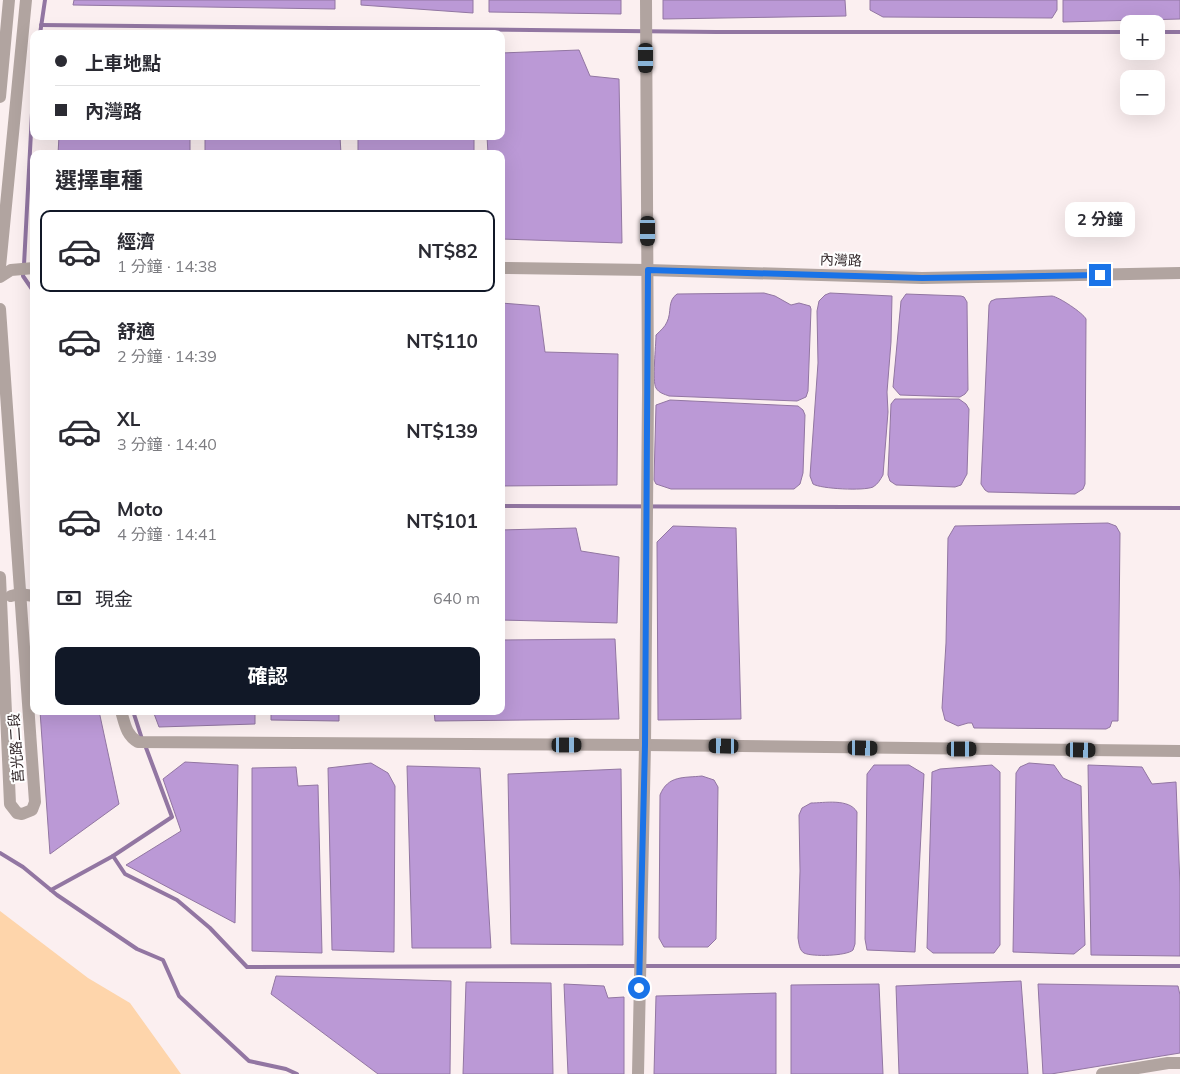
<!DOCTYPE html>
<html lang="zh-TW">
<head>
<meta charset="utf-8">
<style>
	:root { --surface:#fff; --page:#f7f7f7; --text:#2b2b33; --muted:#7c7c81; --line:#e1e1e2; --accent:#111827 }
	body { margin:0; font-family:Mulish,"Noto Sans TC",sans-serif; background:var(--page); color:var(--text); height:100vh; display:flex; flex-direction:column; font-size:19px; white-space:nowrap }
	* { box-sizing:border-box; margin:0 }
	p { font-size:16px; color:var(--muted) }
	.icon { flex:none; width:28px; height:28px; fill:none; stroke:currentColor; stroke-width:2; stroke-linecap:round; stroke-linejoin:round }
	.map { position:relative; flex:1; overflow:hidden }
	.sheet { position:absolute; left:30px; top:150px; width:475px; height:565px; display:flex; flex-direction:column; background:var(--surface); border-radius:10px; box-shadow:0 5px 20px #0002 }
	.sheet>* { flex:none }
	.banner { position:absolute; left:30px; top:30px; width:475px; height:110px; border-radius:10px; box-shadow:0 5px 20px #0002; display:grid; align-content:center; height:110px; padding:0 25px; background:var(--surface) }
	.fabs { position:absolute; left:1120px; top:15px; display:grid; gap:10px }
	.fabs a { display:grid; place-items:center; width:45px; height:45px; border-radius:10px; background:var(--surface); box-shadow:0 5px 20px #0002; font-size:25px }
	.end { position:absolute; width:22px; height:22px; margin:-11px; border:6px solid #1a73e8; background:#fff; box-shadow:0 0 0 2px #fff }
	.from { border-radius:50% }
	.bubble { position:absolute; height:35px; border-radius:10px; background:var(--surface); box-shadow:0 5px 20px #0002; font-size:16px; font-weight:700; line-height:35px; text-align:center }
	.car { position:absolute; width:15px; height:30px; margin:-15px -8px; border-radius:6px; box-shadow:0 0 4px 1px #0007; background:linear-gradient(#222 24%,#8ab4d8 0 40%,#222 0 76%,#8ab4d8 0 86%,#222 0) }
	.banner b { display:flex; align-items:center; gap:18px; height:48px; font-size:19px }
	.banner b+b { border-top:1px solid var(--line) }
	.banner i { width:12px; height:12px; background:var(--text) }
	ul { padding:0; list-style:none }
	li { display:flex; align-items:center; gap:15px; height:82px; margin:0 10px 8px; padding:0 15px; border:2px solid transparent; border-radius:10px }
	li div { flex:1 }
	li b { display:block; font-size:19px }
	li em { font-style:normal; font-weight:700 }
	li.active { border-color:var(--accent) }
	li>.icon { width:45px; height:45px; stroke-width:1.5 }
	h2 { padding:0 25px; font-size:22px; line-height:60px }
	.pay { display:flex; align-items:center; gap:12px; height:55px; padding:0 25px; font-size:19px }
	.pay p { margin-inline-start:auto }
	.button { display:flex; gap:10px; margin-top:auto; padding:10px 25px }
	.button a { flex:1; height:58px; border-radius:10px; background:var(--accent); color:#fff; font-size:20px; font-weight:700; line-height:58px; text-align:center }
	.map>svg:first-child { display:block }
	.green { fill:#fed5ab }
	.water { fill:#bb99d6; stroke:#9276a2 }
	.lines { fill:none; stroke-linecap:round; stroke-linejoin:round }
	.stream { stroke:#9276a2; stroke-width:4 }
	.minor { stroke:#b1a4a0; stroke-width:12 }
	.route { stroke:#1a73e8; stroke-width:6 }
	.labels { text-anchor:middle; stroke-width:4; stroke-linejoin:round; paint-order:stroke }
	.street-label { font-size:14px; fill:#312628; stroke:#fff }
</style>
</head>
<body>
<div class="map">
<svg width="1180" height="1074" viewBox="0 0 1180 1074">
	<rect width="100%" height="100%" fill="#fbeff0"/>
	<path class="green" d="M0 911 88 978 130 1003 181 1074H0Z"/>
	<g class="water">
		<path d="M74 0H335V9L73 5Z"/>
		<path d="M361 0H473V13L361 5Z"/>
		<path d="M489 0H621V14L489 12Z"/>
		<path d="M663 0H845L846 16 663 19Z"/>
		<path d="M870 0H1057V10L1052 18 883 17 870 10Z"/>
		<path d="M1063 0H1180V19L1063 22Z"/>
		<path d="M579 50 590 76 619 79 622 243 501 239V154H488L487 136H501V53Z"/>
		<path d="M59 136H190V154H58Z"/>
		<path d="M205 136H340L341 154H205Z"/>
		<rect x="358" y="136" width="116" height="18"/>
		<path d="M764 293 775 296 791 305 799 303 810 306 811 309 808 391 806 397 797 401 669 396C664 394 659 393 656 388 652 382 656 345 656 335 660 331 665 327 667 322 672 312 667 301 677 294Z"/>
		<path d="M830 293 892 296 891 342 887 392 888 412 883 475C880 480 878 484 873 487 864 491 821 489 813 484L810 476 818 363 817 311 819 301 825 295Z"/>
		<path d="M906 294 961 296 964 297 967 302 968 390 965 394 960 397 900 395 893 387 901 301Z"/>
		<path d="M1052 296C1059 297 1083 313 1086 319L1085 484 1083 489 1075 494 988 492 985 490 981 484 989 305 991 301 996 299Z"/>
		<path d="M501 303 539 306 545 352 618 354 617 485 501 486Z"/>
		<path d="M895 399H959L966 404 969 409 967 474 961 485 955 487 896 485 890 481 888 475 891 404Z"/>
		<path d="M670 400 798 406 803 410 805 415 803 473 800 484 794 489H671L656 484 654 480 656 405Z"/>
		<path d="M1108 523 1116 526 1120 533 1118 721H1112L1110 727 1106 729 974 728 972 723H968L958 726 945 720 942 708 946 643 948 538 955 526Z"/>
		<path d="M673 526 736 528 741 719 658 720 657 542Z"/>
		<path d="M576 528 581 551 619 557 617 623 501 620V530Z"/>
		<path d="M615 639 619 719 435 721 434 711H501V640Z"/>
		<path d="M40 711H99L119 804 50 854Z"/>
		<path d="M153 711H255V724L159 727Z"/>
		<path d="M271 711H339V721L271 720Z"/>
		<path d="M185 762 238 765 235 923 126 865 181 831 163 779Z"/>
		<path d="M371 763 388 773 395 786 394 952 332 950 328 768Z"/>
		<path d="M1029 763 1054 765 1063 778 1081 786 1085 945 1074 954 1013 952 1016 773 1020 767Z"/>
		<path d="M874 765H909L924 774 915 952 867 950 865 939 867 774Z"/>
		<path d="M992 765 1000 772V945L994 953H933L927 948 932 772 940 769Z"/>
		<path d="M1088 765 1142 767 1152 784 1176 782 1180 886V956L1091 955Z"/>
		<path d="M407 766 480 768 491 948H412Z"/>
		<path d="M296 767 298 786 318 785 322 953 252 951V768Z"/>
		<path d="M621 769 623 945 511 944 508 774Z"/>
		<path d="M702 776 714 780 718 787 716 939 708 947H664L659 938 660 795C668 775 684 778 702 776Z"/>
		<path d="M811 803C824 803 849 798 857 812L855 944 853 950C847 956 812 957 804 953 799 950 799 943 798 938L800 871 799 815 802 808Z"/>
		<path d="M276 976 451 981 450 1074H378L271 994Z"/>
		<path d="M1021 981 1028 1074H899L896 986Z"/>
		<path d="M466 982 551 983 553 1074H463Z"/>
		<path d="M564 984 604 986 608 998 624 997V1074H568Z"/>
		<path d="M879 984 883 1074H791V985Z"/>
		<path d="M1038 984 1178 986 1180 995V1053L1051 1074H1043Z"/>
		<path d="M776 993V1074H654L656 996Z"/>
	</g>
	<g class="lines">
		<g class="stream">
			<path d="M41 25 716 32H1129"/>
			<path d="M1156 32H1180"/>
			<path d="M40 34 45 0"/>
			<path d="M24 265 34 75"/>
			<path d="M23 272V276L34 292"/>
			<path d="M501 506 1180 508"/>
			<path d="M133 711 142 739"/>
			<path d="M0 853 23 867 57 895 137 949 163 960 179 996 249 1061 286 1069 297 1074"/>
			<path d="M113 856 125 874 177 900 210 928 247 967 600 966H1180"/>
			<path d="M51 890 113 856 172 817 145 745"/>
		</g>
		<g class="minor">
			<path d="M0 97 9 0"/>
			<path d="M0 267 26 0"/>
			<path d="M501 268 648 270 922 278 1180 273"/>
			<path d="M0 277 11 270 34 268"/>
			<path d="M0 309 35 802 32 810 22 814 17 813 10 804 0 577"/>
			<path d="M11 596 19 594 34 596"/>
			<path d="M121 711C125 724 126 735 138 742L645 745 1180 751"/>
			<path d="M638 1074 645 745 648 392 646 0"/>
			<path d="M1102 1074 1168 1063H1180"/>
		</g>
	</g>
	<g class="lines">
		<path class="route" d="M639 988 645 745 648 270 922 278 1100 275"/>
	</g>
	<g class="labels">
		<g class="street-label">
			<text transform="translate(841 260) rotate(2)" y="5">內灣路</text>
			<text transform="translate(16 748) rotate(-94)" y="5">莒光路二段</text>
		</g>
	</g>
</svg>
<div class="fabs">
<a>+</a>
<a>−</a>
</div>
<i class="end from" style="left:639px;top:988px"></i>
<i class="end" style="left:1100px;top:275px"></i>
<div class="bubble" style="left:1065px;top:202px;width:70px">2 分鐘</div>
<i class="car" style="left:646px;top:58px;rotate:180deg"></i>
<i class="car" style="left:648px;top:231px;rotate:180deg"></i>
<i class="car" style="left:567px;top:745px;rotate:90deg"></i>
<i class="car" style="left:724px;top:746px;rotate:271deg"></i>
<i class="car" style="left:863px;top:748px;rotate:91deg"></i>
<i class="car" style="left:962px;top:749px;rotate:90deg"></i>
<i class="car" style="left:1081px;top:750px;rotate:91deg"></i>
<div class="banner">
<b><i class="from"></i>上車地點</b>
<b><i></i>內灣路</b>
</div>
<section class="sheet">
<h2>選擇車種</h2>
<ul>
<li class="active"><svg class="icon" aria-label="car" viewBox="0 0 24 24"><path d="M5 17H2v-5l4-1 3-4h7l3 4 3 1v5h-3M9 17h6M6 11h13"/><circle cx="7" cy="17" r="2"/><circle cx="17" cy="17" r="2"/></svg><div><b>經濟</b><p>1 分鐘 · 14:38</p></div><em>NT$82</em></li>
<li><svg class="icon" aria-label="car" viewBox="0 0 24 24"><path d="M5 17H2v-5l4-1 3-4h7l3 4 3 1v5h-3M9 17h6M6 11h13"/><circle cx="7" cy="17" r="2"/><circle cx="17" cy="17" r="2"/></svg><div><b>舒適</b><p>2 分鐘 · 14:39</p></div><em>NT$110</em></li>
<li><svg class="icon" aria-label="car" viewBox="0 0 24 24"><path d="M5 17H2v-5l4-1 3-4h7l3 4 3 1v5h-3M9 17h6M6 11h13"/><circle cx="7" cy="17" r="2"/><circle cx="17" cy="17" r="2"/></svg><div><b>XL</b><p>3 分鐘 · 14:40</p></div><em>NT$139</em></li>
<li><svg class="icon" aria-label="car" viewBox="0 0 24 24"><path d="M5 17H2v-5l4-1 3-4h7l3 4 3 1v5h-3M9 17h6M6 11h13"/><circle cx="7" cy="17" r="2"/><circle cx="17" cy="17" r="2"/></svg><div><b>Moto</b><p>4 分鐘 · 14:41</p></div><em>NT$101</em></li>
</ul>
<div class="pay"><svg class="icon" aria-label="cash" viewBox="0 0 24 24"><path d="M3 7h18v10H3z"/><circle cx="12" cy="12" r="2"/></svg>現金<p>640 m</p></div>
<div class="button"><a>確認</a></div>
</section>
</div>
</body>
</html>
